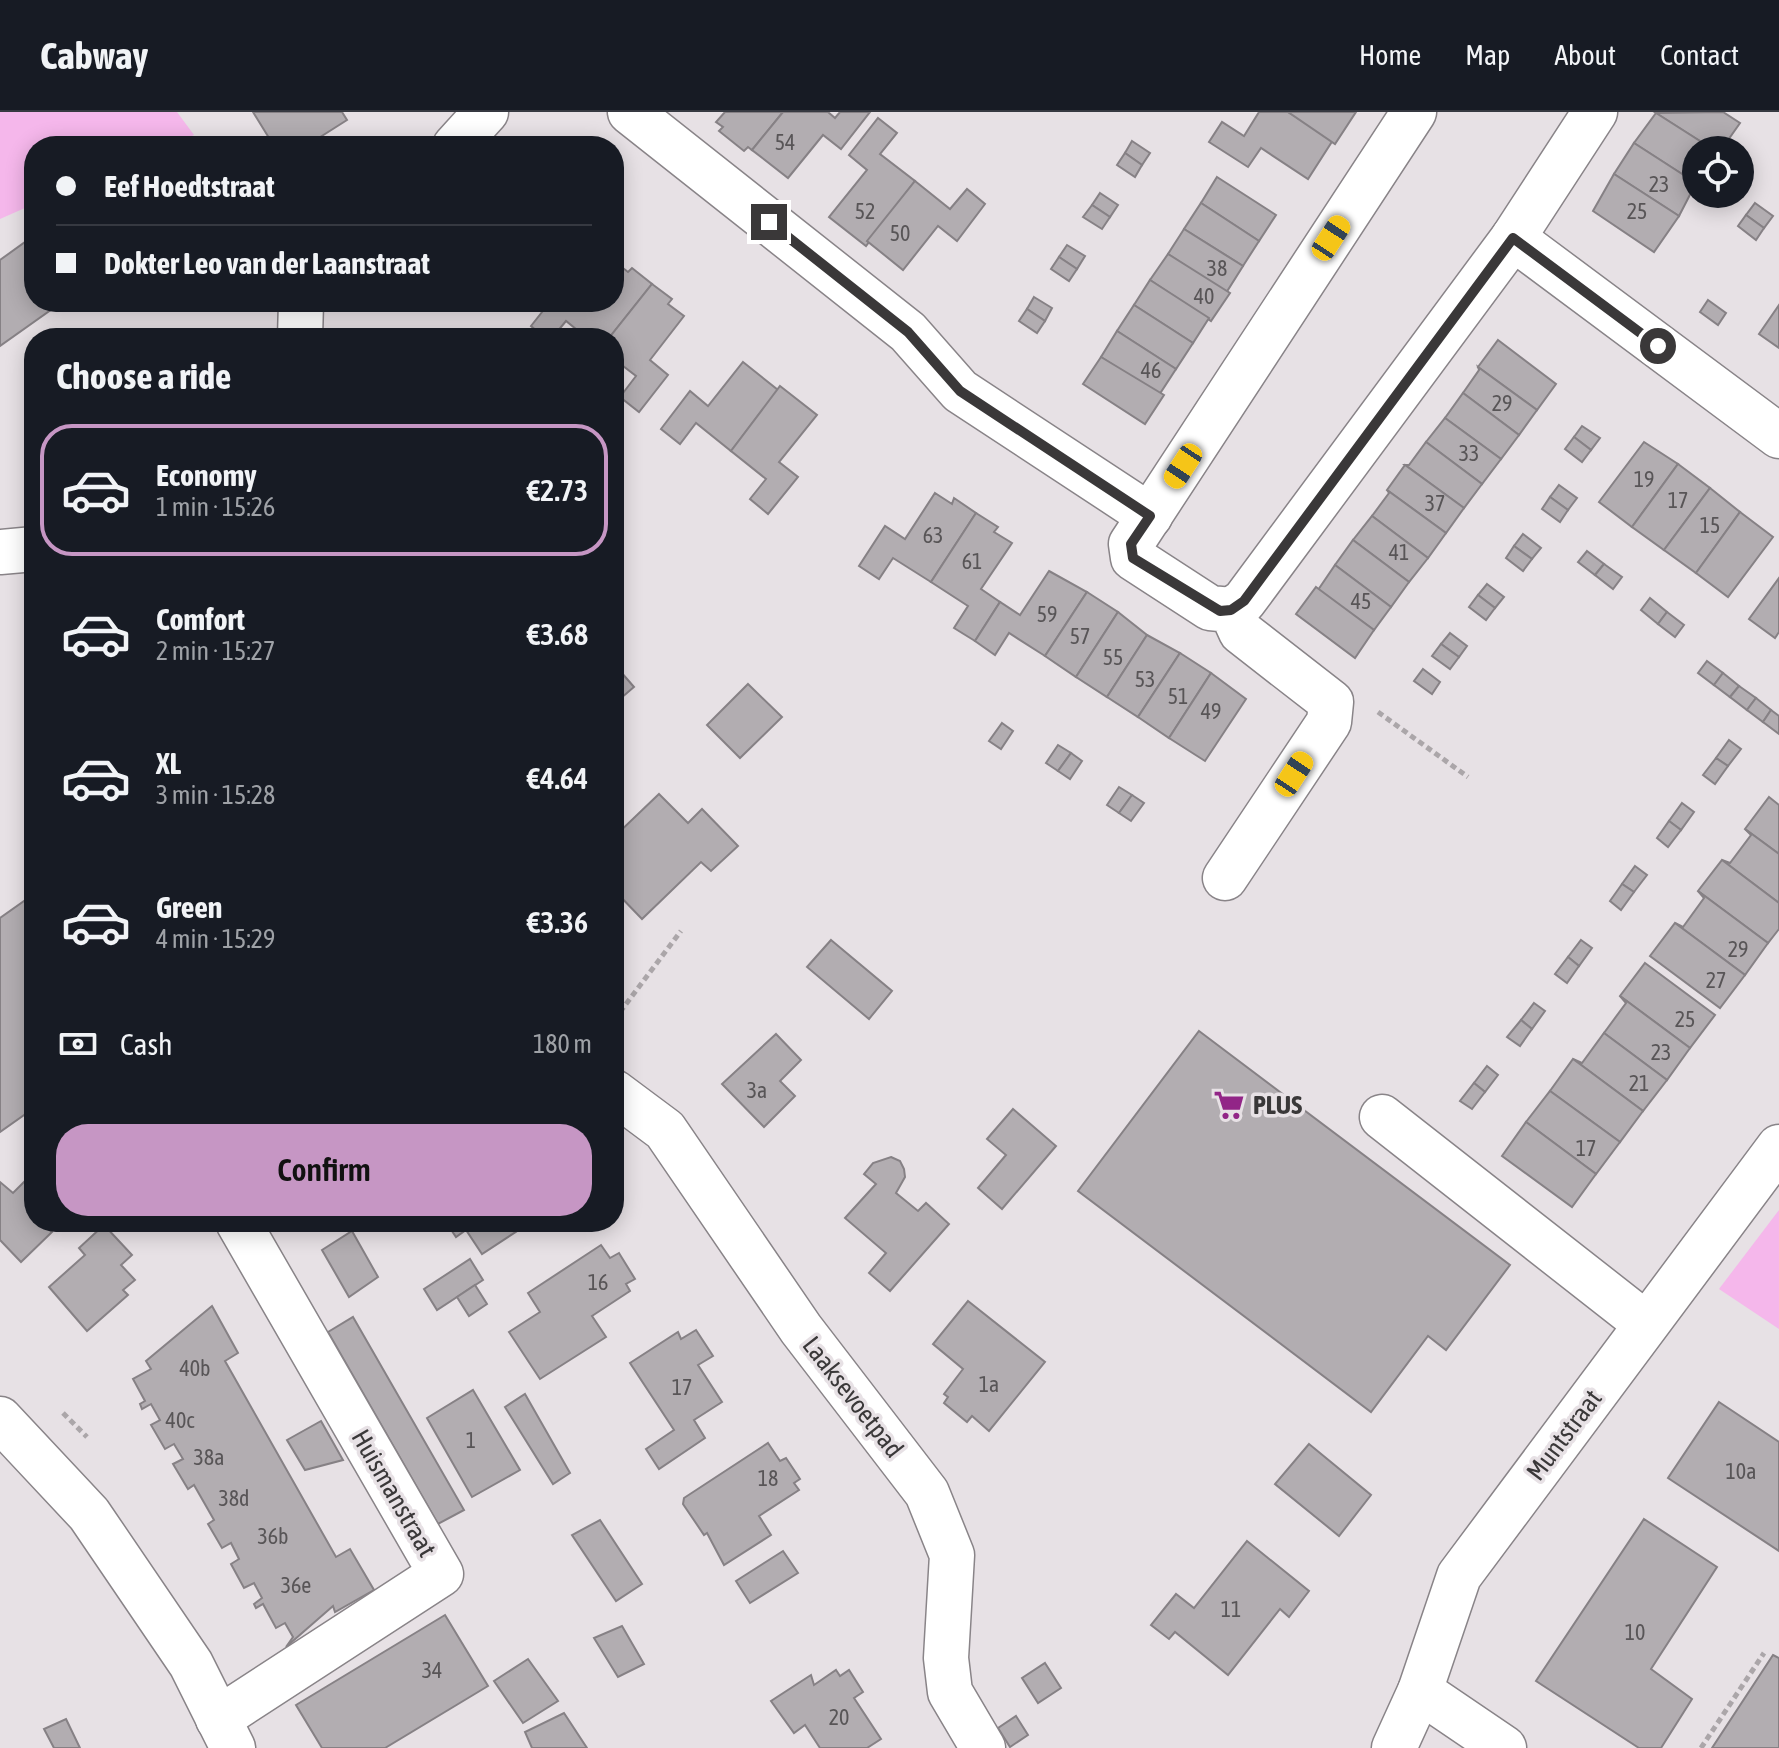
<!DOCTYPE html>
<html lang="en">
<head>
<meta charset="utf-8">
<style>
	:root { --surface:#171b24; --page:#242831; --text:#f1f3f6; --muted:#9ea1a6; --line:#363941; --accent:#c696c4 }
	body { margin:0; font-family:"Asap Condensed",sans-serif; background:var(--page); color:var(--text); height:100vh; display:flex; flex-direction:column; font-size:30px; white-space:nowrap }
	* { box-sizing:border-box; margin:0 }
	p { font-size:26px; color:var(--muted) }
	.icon { flex:none; width:44px; height:44px; fill:none; stroke:currentColor; stroke-width:2; stroke-linecap:round; stroke-linejoin:round }
	.map { position:relative; flex:1; overflow:hidden }
	.side { position:absolute; left:24px; top:216px; width:600px; height:904px; display:flex; flex-direction:column; background:var(--surface); border-radius:32px; box-shadow:0 4px 20px #0003 }
	.side>* { flex:none }
	.top-card { position:absolute; left:24px; top:24px; width:600px; height:176px; border-radius:32px; box-shadow:0 4px 20px #0003; display:grid; align-content:center; height:176px; padding:0 32px; background:var(--surface) }
	.controls { position:absolute; left:1682px; top:24px; display:grid; gap:16px }
	.controls a { display:grid; place-items:center; width:72px; height:72px; border-radius:50%; background:var(--surface); box-shadow:0 4px 20px #0003; font-size:40px }
	.end { position:absolute; width:36px; height:36px; margin:-18px; border:10px solid #3a3839; background:#fff; box-shadow:0 0 0 4px #fff }
	.from { border-radius:50% }
	.car { position:absolute; width:24px; height:48px; margin:-24px -12px; border-radius:10px; box-shadow:0 0 6px 2px #0007; background:linear-gradient(#f5c518 24%,#345 0 40%,#f5c518 0 76%,#345 0 86%,#f5c518 0) }
	.top-card b { display:flex; align-items:center; gap:28px; height:76px; font-size:30px }
	.top-card b+b { border-top:2px solid var(--line) }
	.top-card i { width:20px; height:20px; background:var(--text) }
	ul { padding:0; list-style:none }
	li { display:flex; align-items:center; gap:24px; height:132px; margin:0 16px 12px; padding:0 16px; border:4px solid transparent; border-radius:32px }
	li div { flex:1 }
	li b { display:block; font-size:30px }
	li em { font-style:normal; font-weight:600 }
	li.selected { border-color:var(--accent) }
	li>.icon { width:72px; height:72px; stroke-width:1.5 }
	h2 { padding:0 32px; font-size:36px; line-height:96px }
	.pay { display:flex; align-items:center; gap:20px; height:88px; padding:0 32px; font-size:30px }
	.pay p { margin-inline-start:auto }
	.button { display:flex; gap:16px; margin-top:auto; padding:16px 32px }
	.button a { flex:1; height:92px; border-radius:32px; background:var(--accent); color:#111; font-size:32px; font-weight:600; line-height:92px; text-align:center }
	header { display:flex; align-items:center; gap:48px; box-sizing:border-box; height:112px; padding:0 40px; background:var(--surface); border-bottom:2px solid var(--line) }
	header strong { font-size:38px }
	nav { display:flex; gap:44px; margin-inline-start:auto; font-size:28px }
	.map>svg:first-child { display:block }
	.green { fill:#f5b7eb }
	.building { fill:#b2adb1; stroke:#868185; stroke-width:2 }
	.lines { fill:none; stroke-linecap:round; stroke-linejoin:round }
	.minor-casing { stroke:#898488; stroke-width:47 }
	.path { stroke:#aba6a9; stroke-width:5; stroke-dasharray:6 4; stroke-linecap:butt }
	.minor { stroke:#fff; stroke-width:44 }
	.route { stroke:#3a3839; stroke-width:10 }
	.labels { text-anchor:middle; stroke-width:7; stroke-linejoin:round; paint-order:stroke }
	.number-label { font-size:22px; fill:#585557 }
	.poi-label { font-size:26px; font-weight:bold; fill:#3a3839; stroke:#e7e1e5; text-anchor:start }
	.street-label { font-size:26px; fill:#3a3839; stroke:#e7e1e5 }
</style>
</head>
<body>
<header>
<strong>Cabway</strong>
<nav><a>Home</a><a>Map</a><a>About</a><a>Contact</a></nav>
</header>
<div class="map">
<svg width="1779" height="1636" viewBox="0 0 1779 1636">
	<rect width="100%" height="100%" fill="#e7e1e5"/>
	<g class="green">
		<path d="M0 0H177L194 23 170 34H34V92L0 107Z"/>
		<path d="M1779 1098V1217L1719 1177Z"/>
	</g>
	<g class="building">
		<path d="M253 0H342L347 8 306 34H274Z"/>
		<path d="M725 0H783L752 38 748 35 744 39 719 19 723 15 716 10Z"/>
		<path d="M783 0H828L835 6 840 0H870L841 37 823 23 788 66 752 38Z"/>
		<path d="M1259 0H1288L1333 28 1308 67 1261 36 1248 55 1209 30 1222 10 1244 24Z"/>
		<path d="M1288 0H1356L1335 32Z"/>
		<path d="M1723 0 1740 11 1721 38H1714L1656 1Z"/>
		<path d="M1656 1 1714 38H1696V71L1634 31Z"/>
		<path d="M878 6 897 21 880 42 915 69 866 134 829 105 867 58 849 43Z"/>
		<path d="M1132 29 1150 41 1142 53 1125 41Z"/>
		<path d="M1634 31 1696 71 1679 104 1614 62Z"/>
		<path d="M1125 41 1142 53 1135 65 1117 53Z"/>
		<path d="M1614 62 1679 104 1654 140 1593 99Z"/>
		<path d="M1217 65 1276 103 1259 129 1201 91Z"/>
		<path d="M915 69 950 97 967 77 985 92 957 129 938 114 903 158 867 129Z"/>
		<path d="M1100 81 1118 93 1110 105 1092 93Z"/>
		<path d="M1201 91 1259 129 1243 154 1184 117Z"/>
		<path d="M1755 91 1773 104 1764 116 1746 103Z"/>
		<path d="M1092 93 1110 105 1102 117 1083 105Z"/>
		<path d="M1746 103 1764 116 1756 128 1738 114Z"/>
		<path d="M1184 117 1243 154 1226 181 1168 142Z"/>
		<path d="M32 125 34 190H62L0 234V148Z"/>
		<path d="M1067 133 1085 144 1077 157 1059 145Z"/>
		<path d="M1168 142 1230 181 1211 209 1150 168Z"/>
		<path d="M1059 145 1077 157 1069 169 1051 157Z"/>
		<path d="M614 149 628 160 632 156 652 172 609 226H587L566 209 552 226H545L531 214 550 190H614Z"/>
		<path d="M1150 168 1209 206 1193 231 1134 193Z"/>
		<path d="M652 172 672 187 668 192 684 204 650 248 668 263 639 300 620 285 636 264 614 247V226H609Z"/>
		<path d="M1034 185 1052 196 1045 209 1027 197Z"/>
		<path d="M1708 188 1726 201 1718 213 1700 200Z"/>
		<path d="M1134 193 1193 231 1176 257 1117 219Z"/>
		<path d="M1779 193V236L1759 222Z"/>
		<path d="M1027 197 1045 209 1037 221 1019 209Z"/>
		<path d="M1117 219 1176 257 1159 283 1101 245Z"/>
		<path d="M1498 228 1556 272 1537 298 1478 255Z"/>
		<path d="M1101 245 1164 283 1145 312 1083 272Z"/>
		<path d="M743 250 778 278 731 339 696 311 680 332 661 317 690 279 708 294Z"/>
		<path d="M1478 255 1537 298 1519 323 1463 281 1479 258Z"/>
		<path d="M780 274 817 303 779 350 798 365 768 402 750 387 766 367 731 339Z"/>
		<path d="M1463 281 1519 323 1501 347 1445 306Z"/>
		<path d="M1445 306 1501 347 1482 372 1426 330Z"/>
		<path d="M1582 314 1600 326 1591 338 1574 325Z"/>
		<path d="M1574 325 1591 338 1582 350 1565 337Z"/>
		<path d="M1426 330 1482 372 1464 396 1405 353H1409Z"/>
		<path d="M1644 330 1678 352 1632 415 1599 390Z"/>
		<path d="M1678 352 1710 376 1664 438 1632 415Z"/>
		<path d="M1405 353 1464 396 1446 421 1387 378Z"/>
		<path d="M1559 373 1577 386 1568 398 1550 385Z"/>
		<path d="M1710 376 1740 400 1696 461 1664 438Z"/>
		<path d="M1387 378 1446 421 1428 446 1372 404 1389 381Z"/>
		<path d="M935 381 952 392 954 386 976 401 931 470 893 446 879 467 859 454 885 414 905 427Z"/>
		<path d="M1550 385 1568 398 1560 410 1542 397Z"/>
		<path d="M1740 400 1773 425 1728 485 1696 461Z"/>
		<path d="M976 401 998 415 994 420 1012 431 981 477 1000 490 975 529 954 516 968 494 931 470Z"/>
		<path d="M1372 404 1428 446 1409 470 1353 428Z"/>
		<path d="M1523 422 1541 436 1532 447 1514 434Z"/>
		<path d="M1353 428 1409 470 1391 495 1335 453Z"/>
		<path d="M1514 434 1532 447 1523 459 1506 446Z"/>
		<path d="M1587 439 1604 452 1595 463 1578 450Z"/>
		<path d="M1604 452 1622 465 1613 477 1595 463Z"/>
		<path d="M1335 453 1391 495 1374 518 1318 478Z"/>
		<path d="M1049 459 1087 480 1045 544 1009 521 995 543 975 529 1000 490 1020 503Z"/>
		<path d="M1779 466V520L1775 526 1749 507Z"/>
		<path d="M1487 472 1504 485 1495 496 1478 483Z"/>
		<path d="M1316 475 1374 518 1355 546 1296 502Z"/>
		<path d="M1087 480 1118 500 1076 565 1045 544Z"/>
		<path d="M1478 483 1495 496 1486 508 1469 495Z"/>
		<path d="M1650 486 1667 500 1658 512 1641 498Z"/>
		<path d="M1118 500 1147 523 1107 585 1076 565Z"/>
		<path d="M1667 500 1684 513 1675 525 1658 512Z"/>
		<path d="M1450 521 1467 534 1459 545 1441 532Z"/>
		<path d="M1147 523 1180 541 1138 605 1107 585Z"/>
		<path d="M1441 532 1459 545 1450 557 1432 544Z"/>
		<path d="M1180 541 1211 561 1169 626 1138 605Z"/>
		<path d="M1707 549 1723 561 1714 573 1698 561Z"/>
		<path d="M614 552 634 575 614 592Z"/>
		<path d="M1423 557 1440 570 1432 582 1414 569Z"/>
		<path d="M1211 561 1246 587 1205 649 1169 626Z"/>
		<path d="M1723 561 1739 574 1730 585 1714 573Z"/>
		<path d="M748 572 782 605 740 646 707 613Z"/>
		<path d="M1739 574 1756 586 1747 598 1730 585Z"/>
		<path d="M1756 586 1771 598 1763 610 1747 598Z"/>
		<path d="M1771 598 1779 604V622L1763 610Z"/>
		<path d="M1002 611 1013 619 1001 637 989 629Z"/>
		<path d="M1729 628 1741 637 1728 654 1716 646Z"/>
		<path d="M1058 633 1071 641 1058 659 1046 651Z"/>
		<path d="M1071 641 1082 649 1070 667 1058 659Z"/>
		<path d="M1716 646 1728 654 1715 672 1703 663Z"/>
		<path d="M1119 675 1132 683 1119 701 1107 693Z"/>
		<path d="M659 682 688 711 702 697 738 734 711 759 701 750 642 807 614 778V740L621 733 614 725Z"/>
		<path d="M1132 683 1144 691 1131 709 1119 701Z"/>
		<path d="M1769 685 1779 693V742L1745 717Z"/>
		<path d="M1682 691 1694 700 1681 718 1669 709Z"/>
		<path d="M1669 709 1681 718 1668 735 1657 726Z"/>
		<path d="M1745 717 1779 742V791L1722 748 1730 751 1751 723Z"/>
		<path d="M1722 748 1779 791V817L1768 831 1698 779Z"/>
		<path d="M1635 754 1647 763 1634 780 1622 772Z"/>
		<path d="M1622 772 1634 780 1621 798 1610 789Z"/>
		<path d="M1698 779 1768 831 1745 863 1675 811 1683 815 1704 786Z"/>
		<path d="M34 782V996L0 1020V806Z"/>
		<path d="M1675 811 1745 863 1720 896 1650 844Z"/>
		<path d="M831 828 892 879 869 907 807 855Z"/>
		<path d="M1581 828 1592 836 1579 854 1568 845Z"/>
		<path d="M1568 845 1579 854 1567 871 1555 862Z"/>
		<path d="M1645 851 1715 903 1690 936 1620 884Z"/>
		<path d="M1620 884 1690 936 1667 968 1604 921 1626 891Z"/>
		<path d="M1534 891 1545 899 1532 917 1521 908Z"/>
		<path d="M1521 908 1532 917 1520 934 1507 925Z"/>
		<path d="M1199 919 1510 1153 1446 1238 1428 1224 1371 1300 1078 1079Z"/>
		<path d="M1604 921 1667 968 1643 999 1573 947 1582 951Z"/>
		<path d="M776 922 801 948 780 969 795 984 764 1015 722 972Z"/>
		<path d="M1573 947 1643 999 1620 1030 1550 979Z"/>
		<path d="M1487 954 1498 963 1485 980 1474 971Z"/>
		<path d="M1474 971 1485 980 1472 997 1460 989Z"/>
		<path d="M1550 979 1620 1030 1596 1062 1526 1010Z"/>
		<path d="M1013 997 1056 1034 1002 1097 978 1076 1006 1043 987 1027Z"/>
		<path d="M1526 1010 1596 1062 1572 1095 1502 1044Z"/>
		<path d="M891 1045 900 1049 904 1057 905 1065 896 1081 918 1099 926 1091 949 1112 890 1179 869 1161 886 1141 845 1106 876 1072 864 1062 873 1051Z"/>
		<path d="M34 1060V1110H54L48 1116 52 1120 21 1150 0 1128V1070L13 1081Z"/>
		<path d="M446 1110H531L482 1142 466 1118 456 1125Z"/>
		<path d="M104 1113 132 1143 121 1153 135 1168 123 1178 128 1183 87 1219 49 1175 85 1143 79 1136Z"/>
		<path d="M352 1119 378 1165 349 1185 322 1138Z"/>
		<path d="M601 1133 610 1146 619 1141 635 1167 626 1172 630 1179 592 1204 606 1225 540 1267 509 1220 540 1200 528 1181Z"/>
		<path d="M470 1147 483 1168 437 1198 424 1177Z"/>
		<path d="M475 1173 487 1192 469 1204 457 1185Z"/>
		<path d="M968 1189 1045 1250 989 1319 972 1304 967 1310 944 1291 948 1285 944 1282 963 1257 933 1232Z"/>
		<path d="M212 1194 238 1241 225 1249 336 1445 350 1437 374 1478 335 1500 333 1494 286 1535 293 1525 285 1511 276 1516 263 1492 256 1496 254 1492 262 1486 254 1471 244 1476 231 1452 239 1447 231 1431 222 1436 208 1412 214 1408 194 1373 188 1377 173 1352 183 1347 174 1332 165 1337 151 1313 160 1308 151 1292 142 1297 140 1292 145 1289 133 1267 151 1257 146 1249Z"/>
		<path d="M353 1205 464 1398 438 1412 328 1220Z"/>
		<path d="M696 1218 713 1244 698 1253 722 1290 694 1308 705 1326 659 1357 646 1337 674 1318 630 1251 678 1220 681 1227Z"/>
		<path d="M473 1278 520 1358 472 1385 427 1306Z"/>
		<path d="M525 1282 570 1361 553 1372 505 1295Z"/>
		<path d="M1719 1290 1779 1330V1439L1668 1366Z"/>
		<path d="M321 1309 343 1348 305 1358 287 1328Z"/>
		<path d="M768 1331 780 1349 786 1346 800 1367 794 1371 799 1378 759 1404 771 1423 724 1453 707 1421 704 1423 683 1392 684 1386Z"/>
		<path d="M1309 1332 1371 1383 1339 1424 1275 1372Z"/>
		<path d="M1644 1407 1717 1455 1651 1557 1692 1587 1661 1636H1639L1536 1569Z"/>
		<path d="M600 1408 642 1472 616 1489 572 1423Z"/>
		<path d="M1247 1429 1309 1479 1289 1505 1280 1497 1228 1563 1175 1520 1169 1527 1151 1513 1176 1482 1194 1496Z"/>
		<path d="M783 1439 798 1461 750 1491 736 1469Z"/>
		<path d="M445 1503 488 1574 385 1636H322L296 1593Z"/>
		<path d="M622 1514 644 1552 618 1565 594 1526Z"/>
		<path d="M1773 1543 1779 1546V1636H1712Z"/>
		<path d="M528 1547 558 1589 523 1611 494 1569Z"/>
		<path d="M1045 1551 1061 1576 1038 1591 1022 1566Z"/>
		<path d="M836 1558 840 1564 849 1558 863 1580 854 1586 881 1627 867 1636H820L805 1613 794 1621 771 1589 811 1563 814 1573Z"/>
		<path d="M564 1601 587 1636H532L525 1620Z"/>
		<path d="M1016 1604 1028 1623 1010 1635 998 1616Z"/>
		<path d="M66 1607 80 1636H54L44 1617Z"/>
	</g>
	<g class="lines">
		<g class="minor-casing">
			<g id="minor">
				<path d="M630 0 908 220 960 279 1150 404"/>
				<path d="M455 34 486 0"/>
				<path d="M1513 126 1779 324"/>
				<path d="M300 226 301 190"/>
				<path d="M0 440 34 437"/>
				<path d="M1231 498 1244 489 1513 126 1595 0"/>
				<path d="M1225 766 1329 610 1331 590 1241 520 1231 498 1210 496 1133 446 1131 432 1414 0"/>
				<path d="M614 980 665 1018 801 1217 927 1381 952 1443 946 1546 950 1580 983 1636"/>
				<path d="M1382 1005 1646 1212"/>
				<path d="M0 1307 89 1402 191 1552 233 1636"/>
				<path d="M1420 1579 1504 1636"/>
				<path d="M218 1607 441 1462 238 1110"/>
				<path d="M1394 1636 1420 1579 1459 1464 1779 1035"/>
			</g>
		</g>
		<g class="path">
			<path d="M1378 600 1468 665"/>
			<path d="M614 908 681 819"/>
			<path d="M63 1301 87 1325"/>
			<path d="M1701 1636 1764 1541"/>
		</g>
		<use href="#minor" class="minor"/>
	</g>
	<g class="lines">
		<path class="route" d="M769 110 908 220 960 279 1150 404 1131 432 1133 446 1220 499 1231 498 1244 489 1513 126 1658 234"/>
	</g>
	<defs>
		<g id="supermarket-bare" transform="scale(2.4)"><path d="M-6-5.5h2.5l.6 2H6L4.5 2H-2.5L-4.4-4H-6ZM-1.5 3.2a1.3 1.3 0 1 0 .1 0ZM3 3.2a1.3 1.3 0 1 0 .1 0Z" fill="#922587" stroke="#e7e1e5" stroke-width="2.5" paint-order="stroke"/></g>
	</defs>
	<g fill-rule="evenodd">
		<use href="#supermarket-bare" x="1229" y="993"/>
	</g>
	<g class="labels">
		<g class="number-label">
			<text x="785" y="38">54</text>
			<text x="1659" y="80">23</text>
			<text x="865" y="107">52</text>
			<text x="1637" y="107">25</text>
			<text x="900" y="129">50</text>
			<text x="1217" y="164">38</text>
			<text x="1204" y="192">40</text>
			<text x="1151" y="266">46</text>
			<text x="1502" y="299">29</text>
			<text x="1469" y="349">33</text>
			<text x="1644" y="375">19</text>
			<text x="1678" y="396">17</text>
			<text x="1435" y="399">37</text>
			<text x="1710" y="421">15</text>
			<text x="933" y="431">63</text>
			<text x="1399" y="448">41</text>
			<text x="972" y="457">61</text>
			<text x="1361" y="497">45</text>
			<text x="1047" y="510">59</text>
			<text x="1080" y="532">57</text>
			<text x="1113" y="553">55</text>
			<text x="1145" y="575">53</text>
			<text x="1178" y="592">51</text>
			<text x="1211" y="607">49</text>
			<text x="1738" y="845">29</text>
			<text x="1716" y="876">27</text>
			<text x="1685" y="915">25</text>
			<text x="1661" y="948">23</text>
			<text x="1639" y="979">21</text>
			<text x="757" y="986">3a</text>
			<text x="1586" y="1044">17</text>
			<text x="598" y="1178">16</text>
			<text x="195" y="1264">40b</text>
			<text x="989" y="1280">1a</text>
			<text x="682" y="1283">17</text>
			<text x="180" y="1316">40c</text>
			<text x="471" y="1336">1</text>
			<text x="209" y="1353">38a</text>
			<text x="1741" y="1367">10a</text>
			<text x="768" y="1374">18</text>
			<text x="234" y="1394">38d</text>
			<text x="273" y="1432">36b</text>
			<text x="296" y="1481">36e</text>
			<text x="1231" y="1505">11</text>
			<text x="1635" y="1528">10</text>
			<text x="432" y="1566">34</text>
			<text x="839" y="1613">20</text>
		</g>
		<g class="poi-label">
			<text x="1253" y="1002">PLUS</text>
		</g>
		<g class="street-label">
			<text transform="translate(853 1285) rotate(52)" y="9">Laaksevoetpad</text>
			<text transform="translate(1564 1323) rotate(-53)" y="9">Muntstraat</text>
			<text transform="translate(394 1381) rotate(60)" y="9">Huismanstraat</text>
		</g>
	</g>
</svg>
<div class="controls">
<a><svg class="icon" aria-label="locate" viewBox="0 0 24 24"><circle cx="12" cy="12" r="6"/><path d="M12 2v4M12 18v4M2 12h4M18 12h4"/></svg></a>
</div>
<i class="end from" style="left:1658px;top:234px"></i>
<i class="end" style="left:769px;top:110px"></i>
<i class="car" style="left:1331px;top:126px;rotate:33deg"></i>
<i class="car" style="left:1183px;top:354px;rotate:213deg"></i>
<i class="car" style="left:1294px;top:662px;rotate:33deg"></i>
<div class="top-card">
<b><i class="from"></i>Eef Hoedtstraat</b>
<b><i></i>Dokter Leo van der Laanstraat</b>
</div>
<section class="side">
<h2>Choose a ride</h2>
<ul>
<li class="selected"><svg class="icon" aria-label="car" viewBox="0 0 24 24"><path d="M5 17H2v-5l4-1 3-4h7l3 4 3 1v5h-3M9 17h6M6 11h13"/><circle cx="7" cy="17" r="2"/><circle cx="17" cy="17" r="2"/></svg><div><b>Economy</b><p>1 min · 15:26</p></div><em>€2.73</em></li>
<li><svg class="icon" aria-label="car" viewBox="0 0 24 24"><path d="M5 17H2v-5l4-1 3-4h7l3 4 3 1v5h-3M9 17h6M6 11h13"/><circle cx="7" cy="17" r="2"/><circle cx="17" cy="17" r="2"/></svg><div><b>Comfort</b><p>2 min · 15:27</p></div><em>€3.68</em></li>
<li><svg class="icon" aria-label="car" viewBox="0 0 24 24"><path d="M5 17H2v-5l4-1 3-4h7l3 4 3 1v5h-3M9 17h6M6 11h13"/><circle cx="7" cy="17" r="2"/><circle cx="17" cy="17" r="2"/></svg><div><b>XL</b><p>3 min · 15:28</p></div><em>€4.64</em></li>
<li><svg class="icon" aria-label="car" viewBox="0 0 24 24"><path d="M5 17H2v-5l4-1 3-4h7l3 4 3 1v5h-3M9 17h6M6 11h13"/><circle cx="7" cy="17" r="2"/><circle cx="17" cy="17" r="2"/></svg><div><b>Green</b><p>4 min · 15:29</p></div><em>€3.36</em></li>
</ul>
<div class="pay"><svg class="icon" aria-label="cash" viewBox="0 0 24 24"><path d="M3 7h18v10H3z"/><circle cx="12" cy="12" r="2"/></svg>Cash<p>180 m</p></div>
<div class="button"><a>Confirm</a></div>
</section>
</div>
</body>
</html>
